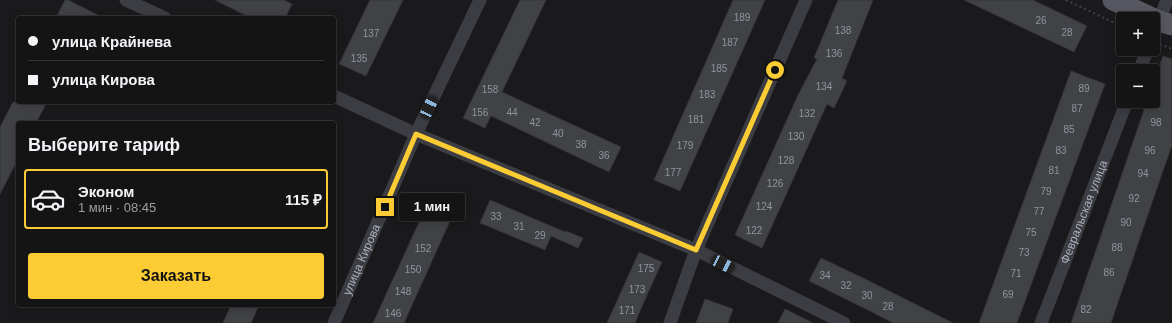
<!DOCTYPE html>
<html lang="ru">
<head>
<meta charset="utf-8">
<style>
	:root { --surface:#141415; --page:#212122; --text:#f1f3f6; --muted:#9d9ea0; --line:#333334; --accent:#fbcc33 }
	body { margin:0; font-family:Arial,sans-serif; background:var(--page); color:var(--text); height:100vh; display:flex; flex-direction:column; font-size:15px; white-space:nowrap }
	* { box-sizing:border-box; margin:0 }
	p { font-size:13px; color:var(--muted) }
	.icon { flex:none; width:22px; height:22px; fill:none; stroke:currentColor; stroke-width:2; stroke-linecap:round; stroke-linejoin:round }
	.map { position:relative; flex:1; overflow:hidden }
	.side { position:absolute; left:16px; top:121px; width:320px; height:186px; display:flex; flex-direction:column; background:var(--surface); border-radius:4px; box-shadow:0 2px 10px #0003,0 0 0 1px var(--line) }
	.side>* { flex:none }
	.guide { position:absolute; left:16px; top:16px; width:320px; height:88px; border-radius:4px; box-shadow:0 2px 10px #0003,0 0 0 1px var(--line); display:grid; align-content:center; height:88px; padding:0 12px; background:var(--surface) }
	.tools { position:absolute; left:1116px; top:12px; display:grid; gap:8px }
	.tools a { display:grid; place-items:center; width:44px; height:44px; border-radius:4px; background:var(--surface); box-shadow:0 2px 10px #0003,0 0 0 1px var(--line); font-size:20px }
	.end { position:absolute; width:18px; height:18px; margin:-9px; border:5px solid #fbcc33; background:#111; box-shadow:0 0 0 2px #111 }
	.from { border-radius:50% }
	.bubble { position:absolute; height:28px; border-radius:4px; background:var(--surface); box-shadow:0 2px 10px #0003,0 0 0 1px var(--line); font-size:13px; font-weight:800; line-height:28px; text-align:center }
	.car { position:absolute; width:12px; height:24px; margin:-12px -6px; border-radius:5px; box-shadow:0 0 3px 1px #0007; background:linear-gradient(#222 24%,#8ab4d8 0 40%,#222 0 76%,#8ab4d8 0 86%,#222 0) }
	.guide b { display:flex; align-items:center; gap:14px; height:38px; font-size:15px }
	.guide b+b { border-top:1px solid var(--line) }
	.guide i { width:10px; height:10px; background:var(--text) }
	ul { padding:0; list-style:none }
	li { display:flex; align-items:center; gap:12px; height:60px; margin:0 8px 6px; padding:0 4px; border:2px solid transparent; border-radius:4px }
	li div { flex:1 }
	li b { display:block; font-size:15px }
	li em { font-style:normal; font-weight:800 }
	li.current { border-color:var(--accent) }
	li>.icon { width:36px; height:36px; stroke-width:1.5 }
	h2 { padding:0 12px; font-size:18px; line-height:48px }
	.button { display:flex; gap:8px; margin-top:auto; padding:8px 12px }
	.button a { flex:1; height:46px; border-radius:4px; background:var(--accent); color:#111; font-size:16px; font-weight:800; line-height:46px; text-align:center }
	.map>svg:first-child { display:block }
	.building { fill:#414246; stroke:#343438 }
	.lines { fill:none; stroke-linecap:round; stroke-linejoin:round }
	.path { stroke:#404248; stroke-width:2; stroke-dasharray:2 3; stroke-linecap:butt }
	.street { stroke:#3c3d43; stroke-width:13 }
	.primary { stroke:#565761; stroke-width:21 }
	.route { stroke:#fbcc33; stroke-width:5 }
	.labels { text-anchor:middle; stroke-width:4; stroke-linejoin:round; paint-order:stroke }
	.number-label { font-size:10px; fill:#91949e }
	.street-label { font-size:12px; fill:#acafbc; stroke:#151517 }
</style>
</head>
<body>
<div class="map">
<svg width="1172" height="323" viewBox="0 0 1172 323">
	<rect width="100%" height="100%" fill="#1a1a1c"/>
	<g class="building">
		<path d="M65 0H68L104 18H56Z"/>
		<path d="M215 0H284L292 4 285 18H251Z"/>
		<path d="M370 0H403L366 76 339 64Z"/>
		<path d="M520 0H546L502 92 621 147 609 172 491 116 485 128 463 118Z"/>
		<path d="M733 0H765L680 191 654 180Z"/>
		<path d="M838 0H873L842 78 847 81 834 108 827 104 762 248 735 235 798 95 817 59 814 58Z"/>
		<path d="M964 0H1033L1087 26 1074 52Z"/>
		<path d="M1163 56 1172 59V145L1156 191 1111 323H1071L1147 101H1153V85Z"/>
		<path d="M1071 71 1105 84 1067 187 1017 323H979Z"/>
		<path d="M13 102H47L36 123H18V159L0 194V127Z"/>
		<path d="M490 200 565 232 566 231 583 238 578 248 551 236 545 250 480 223Z"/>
		<path d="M425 209 450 221 404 323H373Z"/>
		<path d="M639 252 662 262 643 304 635 323H607Z"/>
		<path d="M821 258 863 278 953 323H893L872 312 809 281Z"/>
		<path d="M705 299 733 309 728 323H696Z"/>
		<path d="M231 305H259L251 323H223Z"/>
		<path d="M785 309 813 323H778Z"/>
	</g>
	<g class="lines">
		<g class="path">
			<path d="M1066 0 1123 27"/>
			<path d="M1160 44 1172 49"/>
		</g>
		<g class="street">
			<path d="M126 0 165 18"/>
			<path d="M1153 36 1167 0"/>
			<path d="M1139 71 1148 49"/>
			<path d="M334 96 416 134 696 250 844 323"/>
			<path id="s1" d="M334 323 416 134 480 0"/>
			<path d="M670 323 696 250 806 0"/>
			<path id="s2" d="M1041 323 1127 101"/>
		</g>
		<path class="primary" d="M1113 0 1159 21 1172 25"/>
	</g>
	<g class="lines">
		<path class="route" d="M385 207 416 134 696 250 775 70"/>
	</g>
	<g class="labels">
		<g class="number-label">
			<text x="742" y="21">189</text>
			<text x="1041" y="24">26</text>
			<text x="843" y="34">138</text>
			<text x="1067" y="36">28</text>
			<text x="371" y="37">137</text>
			<text x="730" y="46">187</text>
			<text x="834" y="57">136</text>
			<text x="359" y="62">135</text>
			<text x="719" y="72">185</text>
			<text x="824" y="90">134</text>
			<text x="1084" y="92">89</text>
			<text x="490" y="93">158</text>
			<text x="707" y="98">183</text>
			<text x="1077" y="112">87</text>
			<text x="480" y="116">156</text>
			<text x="512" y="116">44</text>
			<text x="807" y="117">132</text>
			<text x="696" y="123">181</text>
			<text x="535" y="126">42</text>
			<text x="1156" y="126">98</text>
			<text x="1069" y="133">85</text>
			<text x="558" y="137">40</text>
			<text x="796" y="140">130</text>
			<text x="581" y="148">38</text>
			<text x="685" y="149">179</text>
			<text x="1061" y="154">83</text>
			<text x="1150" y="154">96</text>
			<text x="604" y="159">36</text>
			<text x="786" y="164">128</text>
			<text x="1054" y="174">81</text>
			<text x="673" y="176">177</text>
			<text x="1143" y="177">94</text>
			<text x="775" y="187">126</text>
			<text x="1046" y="195">79</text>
			<text x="1134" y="202">92</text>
			<text x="764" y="210">124</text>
			<text x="1039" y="215">77</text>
			<text x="496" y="220">33</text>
			<text x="1126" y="226">90</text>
			<text x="519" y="230">31</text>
			<text x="754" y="234">122</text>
			<text x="1031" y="236">75</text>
			<text x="540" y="239">29</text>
			<text x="1117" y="251">88</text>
			<text x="423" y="252">152</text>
			<text x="1024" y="256">73</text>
			<text x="646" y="272">175</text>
			<text x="413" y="273">150</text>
			<text x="1109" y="276">86</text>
			<text x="1016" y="277">71</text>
			<text x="825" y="279">34</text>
			<text x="846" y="289">32</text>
			<text x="637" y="293">173</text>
			<text x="403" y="295">148</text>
			<text x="1008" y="298">69</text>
			<text x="867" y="299">30</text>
			<text x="888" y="310">28</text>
			<text x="1086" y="313">82</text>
			<text x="627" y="314">171</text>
			<text x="393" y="317">146</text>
		</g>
		<g class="street-label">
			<text dy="4" stroke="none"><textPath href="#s2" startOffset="119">Февральская улица</textPath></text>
			<text dy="4" stroke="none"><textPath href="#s1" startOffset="69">улица Кирова</textPath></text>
		</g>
	</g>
</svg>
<div class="tools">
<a>+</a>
<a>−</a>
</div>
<i class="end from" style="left:775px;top:70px"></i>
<i class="end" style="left:385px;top:207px"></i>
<div class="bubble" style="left:399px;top:193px;width:66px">1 мин</div>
<i class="car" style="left:429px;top:107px;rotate:25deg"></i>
<i class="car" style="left:723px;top:264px;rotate:116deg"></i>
<div class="guide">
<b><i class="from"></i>улица Крайнева</b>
<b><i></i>улица Кирова</b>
</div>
<section class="side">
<h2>Выберите тариф</h2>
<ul>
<li class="current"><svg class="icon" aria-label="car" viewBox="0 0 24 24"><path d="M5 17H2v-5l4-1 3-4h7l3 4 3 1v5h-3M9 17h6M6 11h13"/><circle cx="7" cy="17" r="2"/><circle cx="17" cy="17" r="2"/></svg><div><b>Эконом</b><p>1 мин · 08:45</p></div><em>115 ₽</em></li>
</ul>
<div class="button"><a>Заказать</a></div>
</section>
</div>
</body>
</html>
